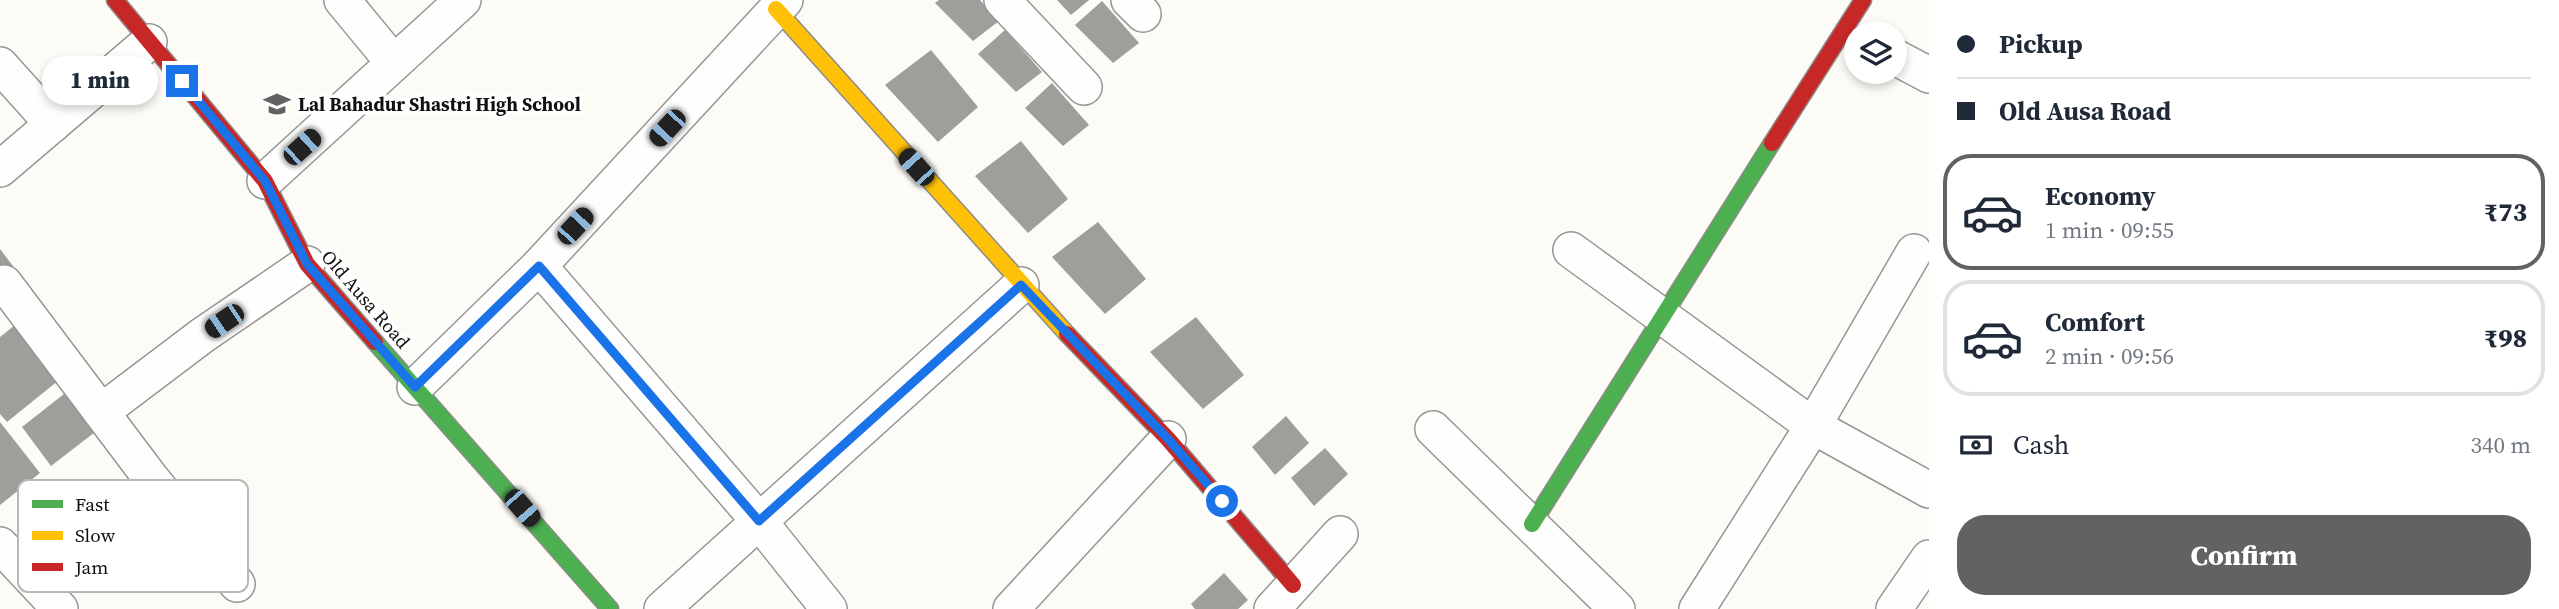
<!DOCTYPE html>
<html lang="en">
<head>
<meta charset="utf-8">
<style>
	:root { --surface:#fff; --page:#f2f2f3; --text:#1f2937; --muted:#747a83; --line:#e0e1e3; --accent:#636260 }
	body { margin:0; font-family:"Source Serif 4",serif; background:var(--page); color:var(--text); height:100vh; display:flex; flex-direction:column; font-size:26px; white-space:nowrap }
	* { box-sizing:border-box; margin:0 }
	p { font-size:23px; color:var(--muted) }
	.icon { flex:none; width:38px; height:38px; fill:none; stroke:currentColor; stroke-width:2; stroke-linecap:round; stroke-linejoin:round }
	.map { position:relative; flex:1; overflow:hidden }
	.panel { display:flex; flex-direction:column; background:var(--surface); width:630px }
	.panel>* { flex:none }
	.guide { display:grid; align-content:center; height:154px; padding:0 28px; background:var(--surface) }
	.tools { position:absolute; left:1844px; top:21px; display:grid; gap:14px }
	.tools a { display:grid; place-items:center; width:63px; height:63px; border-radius:50%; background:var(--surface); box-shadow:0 4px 10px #0003; font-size:35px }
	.end { position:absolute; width:32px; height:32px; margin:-16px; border:9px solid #1a73e8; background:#fff; box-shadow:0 0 0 4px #fff }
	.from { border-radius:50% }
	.bubble { position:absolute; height:49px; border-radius:24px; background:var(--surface); box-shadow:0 4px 10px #0003; font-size:23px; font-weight:800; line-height:49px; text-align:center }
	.car { position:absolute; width:21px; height:42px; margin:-21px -10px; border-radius:9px; box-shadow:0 0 5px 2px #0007; background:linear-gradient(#222 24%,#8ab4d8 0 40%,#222 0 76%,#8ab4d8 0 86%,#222 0) }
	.guide b { display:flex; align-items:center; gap:24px; height:66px; font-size:26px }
	.guide b+b { border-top:2px solid var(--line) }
	.guide i { width:18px; height:18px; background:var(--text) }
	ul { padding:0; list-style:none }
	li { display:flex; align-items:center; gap:21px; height:116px; margin:0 14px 10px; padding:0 14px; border:4px solid var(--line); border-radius:28px }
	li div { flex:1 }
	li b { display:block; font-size:26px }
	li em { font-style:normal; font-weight:800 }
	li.on { border-color:var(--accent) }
	li>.icon { width:63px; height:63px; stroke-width:1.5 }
	.pay { display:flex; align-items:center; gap:18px; height:77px; padding:0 28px; font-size:26px }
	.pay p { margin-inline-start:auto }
	.primary-button { display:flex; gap:14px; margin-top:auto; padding:14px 28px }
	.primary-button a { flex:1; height:80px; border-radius:28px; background:var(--accent); color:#fff; font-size:28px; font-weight:800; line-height:80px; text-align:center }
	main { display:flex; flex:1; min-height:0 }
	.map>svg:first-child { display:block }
	.building { fill:#a09e9b }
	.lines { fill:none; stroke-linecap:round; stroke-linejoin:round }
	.street-casing { stroke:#969694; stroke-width:38 }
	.fast-casing { stroke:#8d8c8a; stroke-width:19 }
	.slow-casing { stroke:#8d8c8a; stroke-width:19 }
	.jam-casing { stroke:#8d8c8a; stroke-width:19 }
	.street { stroke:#fffefe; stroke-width:35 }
	.fast { stroke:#4caf50; stroke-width:16 }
	.slow { stroke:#ffc107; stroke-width:16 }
	.jam { stroke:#c62828; stroke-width:16 }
	.route { stroke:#1a73e8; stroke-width:9 }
	.labels { text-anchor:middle; stroke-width:7; stroke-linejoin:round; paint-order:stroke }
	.poi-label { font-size:19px; font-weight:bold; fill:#101010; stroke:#fff; text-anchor:start }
	.street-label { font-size:19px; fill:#101010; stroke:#fff }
	.key { fill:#fff; stroke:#b7b7b7; stroke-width:2 }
	.key-label { font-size:19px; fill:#101010 }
</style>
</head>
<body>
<main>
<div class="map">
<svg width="1929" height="609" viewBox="0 0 1929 609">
	<rect width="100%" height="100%" fill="#fcfbf6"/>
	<g class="building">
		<path d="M939 0H980L999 21 973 41 935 3Z"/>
		<path d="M1057 0H1089L1071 15Z"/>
		<path d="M1102 1 1139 43 1113 63 1075 25Z"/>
		<path d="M1005 30 1042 72 1016 92 978 54Z"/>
		<path d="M931 50 978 107 938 142 885 85Z"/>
		<path d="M1052 83 1089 125 1063 146 1025 108Z"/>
		<path d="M1021 141 1068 199 1028 233 975 176Z"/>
		<path d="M1098 222 1146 279 1105 314 1052 257Z"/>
		<path d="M0 249 16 270 0 283Z"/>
		<path d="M1196 317 1244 375 1203 409 1150 352Z"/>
		<path d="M20 321 64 376 7 422 0 414V337Z"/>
		<path d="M69 390 99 429 51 466 22 427Z"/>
		<path d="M1286 416 1309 443 1275 475 1252 447Z"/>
		<path d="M0 422 40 473 0 505Z"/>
		<path d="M1325 448 1348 474 1314 506 1291 478Z"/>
		<path d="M1224 573 1248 600 1238 609H1195L1191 604Z"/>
	</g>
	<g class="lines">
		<g class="street-casing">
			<g id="street">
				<path d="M342 0 394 63"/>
				<path d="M1002 0 1084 87"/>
				<path d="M1129 0 1143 14"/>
				<path d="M1895 57 1929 75"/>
				<path d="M0 65 53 124"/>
				<path d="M0 169 149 42"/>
				<path d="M265 181 463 0"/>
				<path d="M1571 250 1813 426 1929 490"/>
				<path d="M539 266 759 521 829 609"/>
				<path d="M4 283 150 477 237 584"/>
				<path d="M415 387 539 266 785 0"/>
				<path d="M101 412 203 335 307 264"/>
				<path d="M1433 429 1617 609"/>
				<path d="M0 545 60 609"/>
				<path d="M662 609 1021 285"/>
				<path d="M1011 609 1168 439"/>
				<path d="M1272 609 1340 534"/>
				<path d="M1697 609 1813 426 1914 252"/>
				<path d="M1894 609 1929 558"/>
			</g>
		</g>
		<g class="fast-casing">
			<g id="fast">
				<path d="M375 342 610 609"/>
				<path d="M1532 524 1772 143"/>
			</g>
		</g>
		<g class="slow-casing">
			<path id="slow" d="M776 9 1067 334"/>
		</g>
		<g class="jam-casing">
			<g id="jam">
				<path d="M115 0 265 181 307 264 375 342"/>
				<path d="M1772 143 1863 0"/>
				<path d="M1067 334 1168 439 1293 585"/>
			</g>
		</g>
		<use href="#street" class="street"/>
		<use href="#fast" class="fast"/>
		<use href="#slow" class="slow"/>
		<use href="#jam" class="jam"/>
	</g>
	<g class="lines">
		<path class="route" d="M182 81 265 181 307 264 415 387 539 266 759 521 1021 285 1168 439 1222 501"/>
	</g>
	<defs>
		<g id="school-bare" transform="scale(2.1)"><path d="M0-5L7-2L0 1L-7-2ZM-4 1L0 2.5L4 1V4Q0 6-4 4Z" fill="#636260" stroke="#fff" stroke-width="2.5" paint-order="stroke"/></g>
	</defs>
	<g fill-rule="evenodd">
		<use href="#school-bare" x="277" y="104"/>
	</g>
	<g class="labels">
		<g class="poi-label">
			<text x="298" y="111">Lal Bahadur Shastri High School</text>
		</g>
		<g class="street-label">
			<text transform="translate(366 299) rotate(49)" y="7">Old Ausa Road</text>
		</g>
	</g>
	<rect x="18" y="480" width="230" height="112" rx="10" class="key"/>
	<rect x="32" y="500" width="31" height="8" fill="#4caf50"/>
	<rect x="32" y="531" width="31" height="9" fill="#ffc107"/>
	<rect x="32" y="563" width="31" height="8" fill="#c62828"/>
	<g class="key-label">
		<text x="75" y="511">Fast</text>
		<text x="75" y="542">Slow</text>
		<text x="75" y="574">Jam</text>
	</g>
</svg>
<div class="tools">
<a><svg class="icon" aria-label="layers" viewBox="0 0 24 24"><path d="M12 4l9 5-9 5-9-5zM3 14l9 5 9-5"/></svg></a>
</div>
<i class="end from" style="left:1222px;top:501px"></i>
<i class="end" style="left:182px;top:81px"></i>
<div class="bubble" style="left:42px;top:56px;width:116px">1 min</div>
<i class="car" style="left:667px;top:128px;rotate:223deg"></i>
<i class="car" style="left:302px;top:147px;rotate:48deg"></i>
<i class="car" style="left:916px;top:167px;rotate:318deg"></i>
<i class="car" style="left:575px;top:226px;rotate:43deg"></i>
<i class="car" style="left:224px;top:321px;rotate:236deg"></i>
<i class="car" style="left:522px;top:508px;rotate:139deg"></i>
</div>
<section class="panel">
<div class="guide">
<b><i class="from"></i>Pickup</b>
<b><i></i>Old Ausa Road</b>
</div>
<ul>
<li class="on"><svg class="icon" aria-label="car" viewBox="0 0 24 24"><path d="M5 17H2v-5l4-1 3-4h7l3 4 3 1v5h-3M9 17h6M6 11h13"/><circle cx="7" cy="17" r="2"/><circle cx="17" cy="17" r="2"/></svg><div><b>Economy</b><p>1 min · 09:55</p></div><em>₹73</em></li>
<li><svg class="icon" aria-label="car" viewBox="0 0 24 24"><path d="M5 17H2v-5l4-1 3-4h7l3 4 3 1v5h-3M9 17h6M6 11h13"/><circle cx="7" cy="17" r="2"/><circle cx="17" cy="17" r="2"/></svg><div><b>Comfort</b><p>2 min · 09:56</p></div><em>₹98</em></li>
</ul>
<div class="pay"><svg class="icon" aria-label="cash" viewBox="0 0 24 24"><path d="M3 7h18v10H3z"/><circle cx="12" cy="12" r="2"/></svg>Cash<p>340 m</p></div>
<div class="primary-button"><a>Confirm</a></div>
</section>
</main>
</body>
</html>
